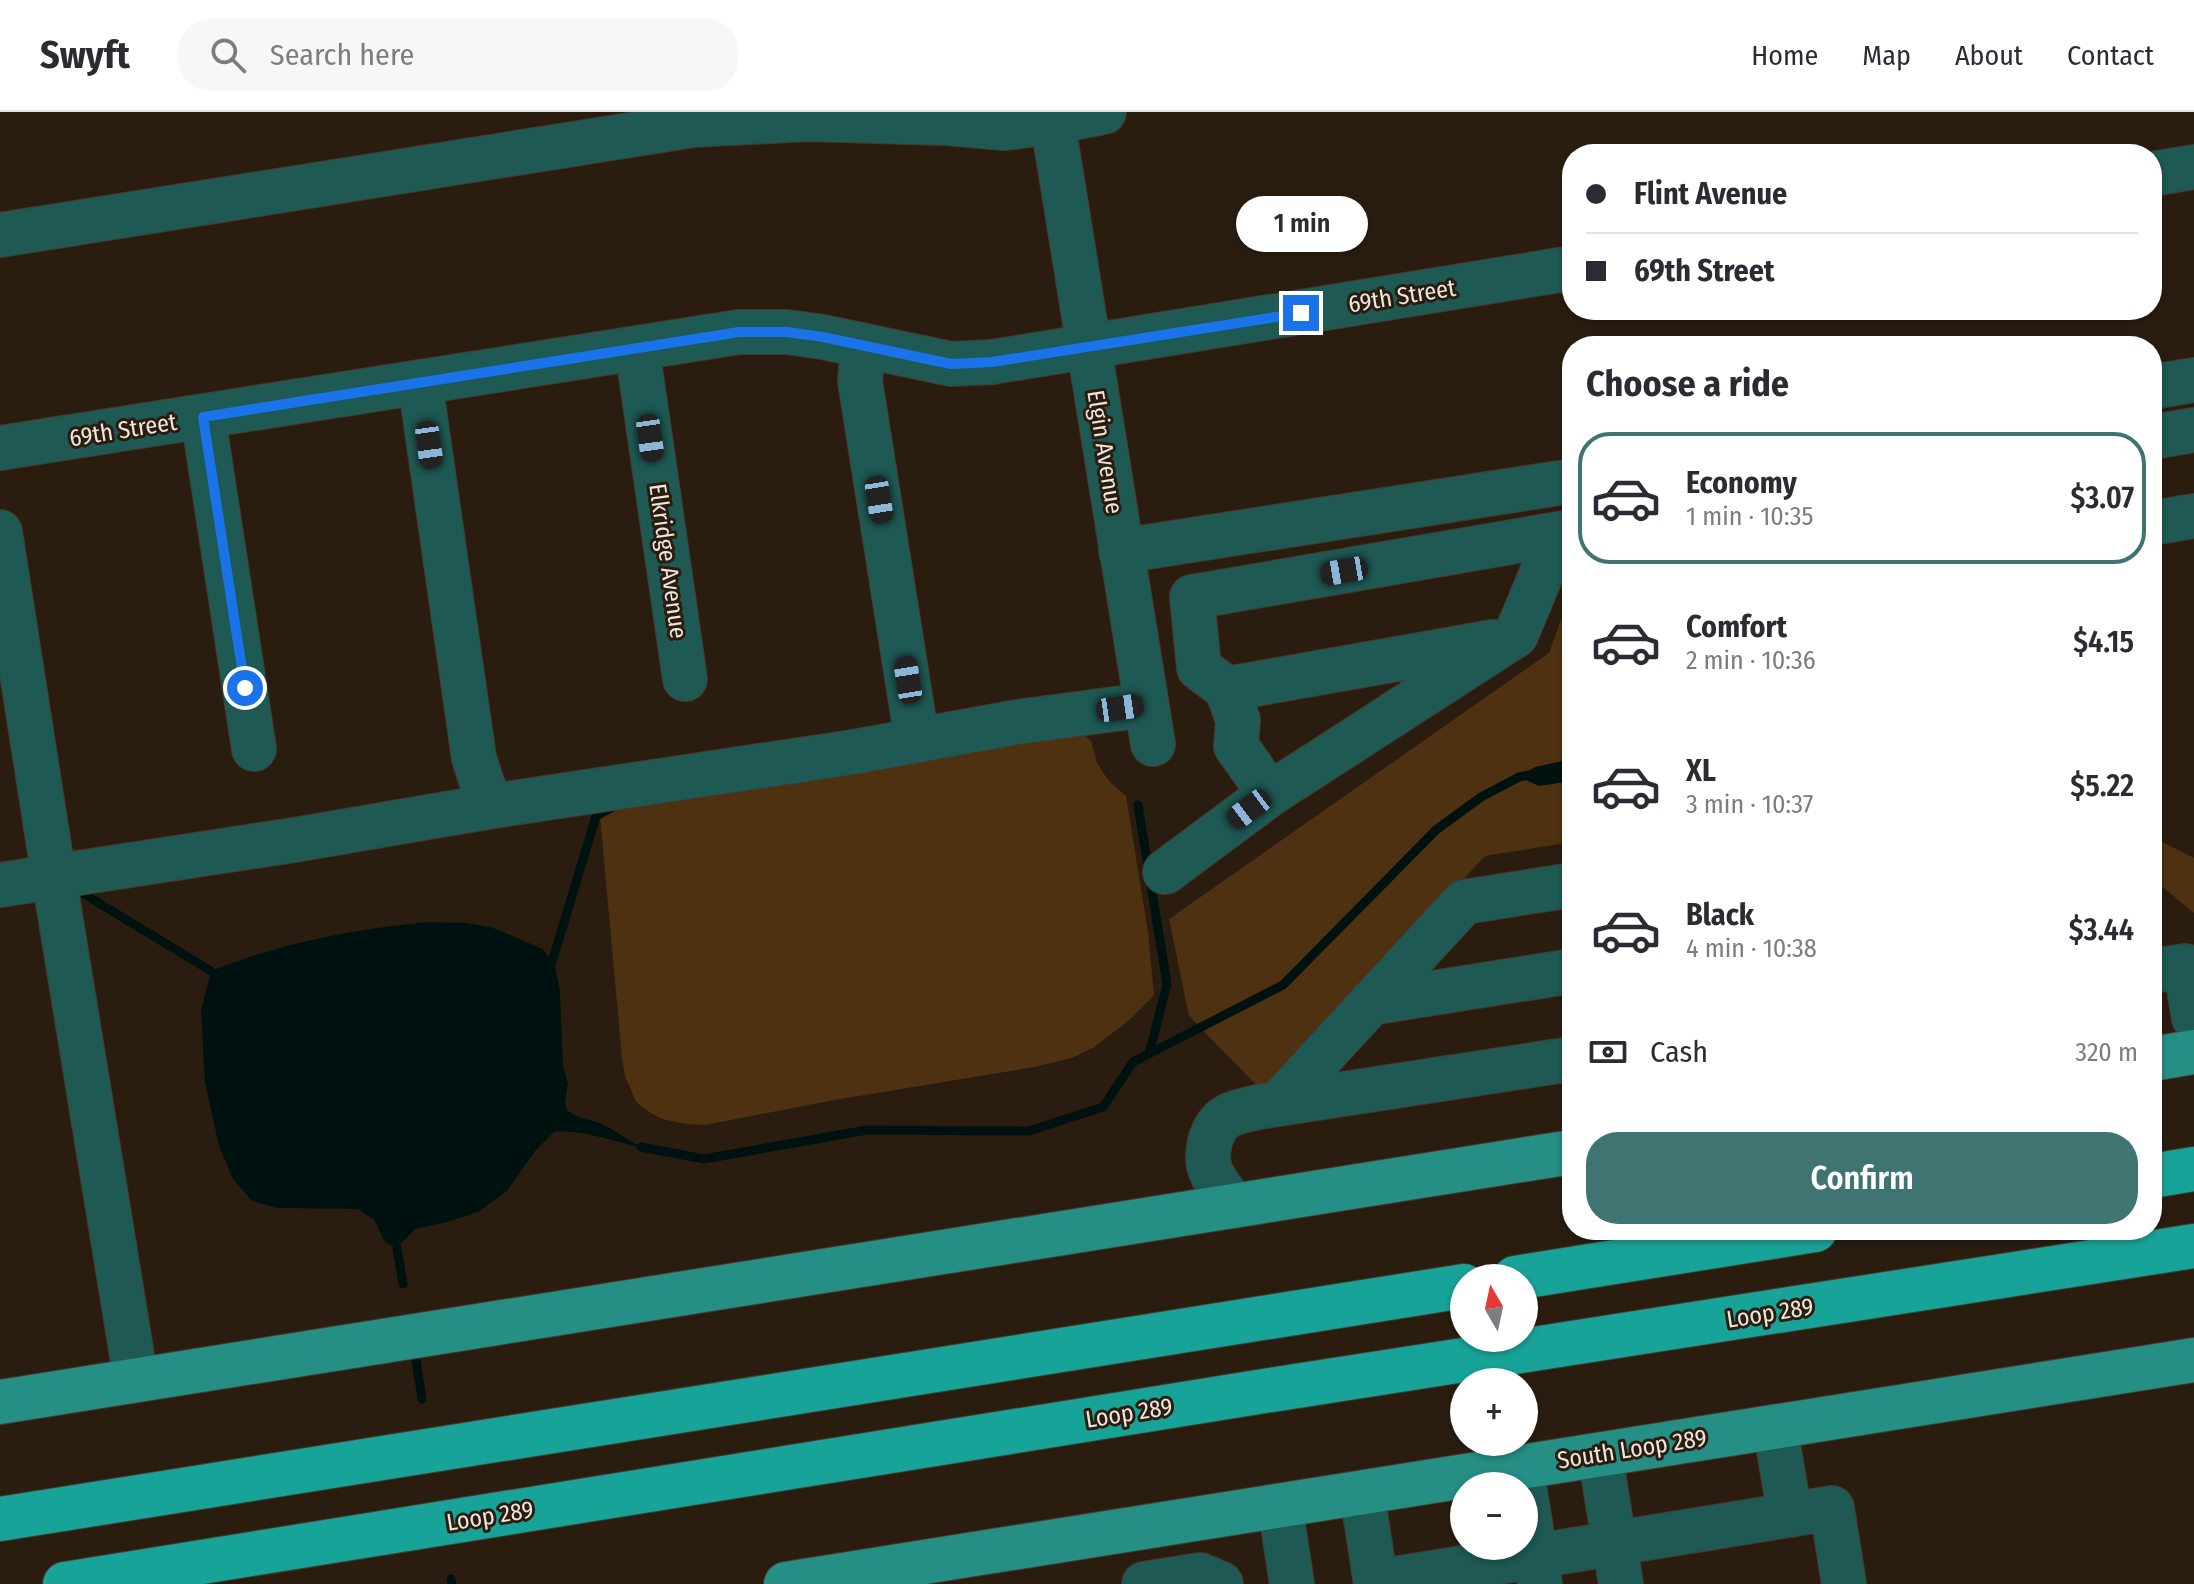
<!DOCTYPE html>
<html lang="en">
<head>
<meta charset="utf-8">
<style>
	:root { --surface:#fff; --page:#f7f7f7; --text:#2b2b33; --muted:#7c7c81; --line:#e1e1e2; --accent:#3f7473 }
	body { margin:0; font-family:"Fira Sans Condensed",sans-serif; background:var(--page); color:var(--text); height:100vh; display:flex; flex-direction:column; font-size:30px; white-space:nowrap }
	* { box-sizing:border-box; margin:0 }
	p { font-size:26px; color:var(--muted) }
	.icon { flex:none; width:44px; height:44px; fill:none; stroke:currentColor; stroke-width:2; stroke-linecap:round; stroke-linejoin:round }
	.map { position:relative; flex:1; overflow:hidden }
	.sheet { position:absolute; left:1562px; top:224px; width:600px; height:904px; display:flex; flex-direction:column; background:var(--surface); border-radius:32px; box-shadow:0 2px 6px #0004 }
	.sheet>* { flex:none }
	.guide { position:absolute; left:1562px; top:32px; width:600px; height:176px; border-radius:32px; box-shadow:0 2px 6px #0004; display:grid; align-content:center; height:176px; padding:0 24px; background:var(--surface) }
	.needle { width:52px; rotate:351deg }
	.buttons { position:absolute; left:1450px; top:1152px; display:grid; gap:16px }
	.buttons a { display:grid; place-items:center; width:88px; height:88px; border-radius:50%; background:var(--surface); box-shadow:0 2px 6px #0004; font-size:40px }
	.end { position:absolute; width:36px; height:36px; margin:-18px; border:10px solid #1a73e8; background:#fff; box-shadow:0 0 0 4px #fff }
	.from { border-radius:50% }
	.bubble { position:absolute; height:56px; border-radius:28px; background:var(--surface); box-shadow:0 2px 6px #0004; font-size:26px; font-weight:600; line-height:56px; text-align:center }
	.car { position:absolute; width:24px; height:48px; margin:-24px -12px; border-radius:10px; box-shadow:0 0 6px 2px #0007; background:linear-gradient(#222 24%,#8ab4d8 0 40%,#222 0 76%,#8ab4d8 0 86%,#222 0) }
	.guide b { display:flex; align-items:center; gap:28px; height:76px; font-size:30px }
	.guide b+b { border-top:2px solid var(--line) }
	.guide i { width:20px; height:20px; background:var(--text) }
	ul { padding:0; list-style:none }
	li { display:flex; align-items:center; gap:24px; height:132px; margin:0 16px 12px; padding:0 8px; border:4px solid transparent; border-radius:32px }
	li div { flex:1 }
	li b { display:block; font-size:30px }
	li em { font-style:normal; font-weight:600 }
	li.current { border-color:var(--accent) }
	li>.icon { width:72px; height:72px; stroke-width:1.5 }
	h2 { padding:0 24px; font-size:36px; line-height:96px }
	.pay { display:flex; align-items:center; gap:20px; height:88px; padding:0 24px; font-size:30px }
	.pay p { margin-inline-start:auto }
	.action { display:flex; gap:16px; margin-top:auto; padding:16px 24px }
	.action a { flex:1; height:92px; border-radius:32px; background:var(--accent); color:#fff; font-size:32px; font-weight:600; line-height:92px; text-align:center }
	header { display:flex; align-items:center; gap:48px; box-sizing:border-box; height:112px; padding:0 40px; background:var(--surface); border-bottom:2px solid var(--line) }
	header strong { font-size:38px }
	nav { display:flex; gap:44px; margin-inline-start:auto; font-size:28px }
	.search { width:560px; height:72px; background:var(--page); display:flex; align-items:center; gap:20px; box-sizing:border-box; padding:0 28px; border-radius:32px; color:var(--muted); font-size:30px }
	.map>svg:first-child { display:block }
	.green { fill:#4e3111 }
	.water { fill:#001210 }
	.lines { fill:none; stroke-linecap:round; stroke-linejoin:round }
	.stream { stroke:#001210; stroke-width:9 }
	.minor-casing { stroke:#46392d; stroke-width:46 }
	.major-casing { stroke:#46392d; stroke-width:46 }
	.highway-casing { stroke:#46392d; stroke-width:46 }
	.minor { stroke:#1e5954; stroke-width:44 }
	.major { stroke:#258e85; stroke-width:44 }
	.highway { stroke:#18a399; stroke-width:44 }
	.route { stroke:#1a73e8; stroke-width:10 }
	.labels { text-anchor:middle; stroke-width:6; stroke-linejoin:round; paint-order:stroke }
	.street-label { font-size:24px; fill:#efe6dd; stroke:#2a1d10 }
</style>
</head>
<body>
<header>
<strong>Swyft</strong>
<div class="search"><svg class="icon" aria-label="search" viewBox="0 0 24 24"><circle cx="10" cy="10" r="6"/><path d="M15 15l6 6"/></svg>Search here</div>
<nav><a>Home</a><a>Map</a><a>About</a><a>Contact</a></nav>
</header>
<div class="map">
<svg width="2194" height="1472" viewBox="0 0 2194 1472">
	<rect width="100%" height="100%" fill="#2a1d10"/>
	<g class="green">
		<path d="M1572 478V730L1485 744 1264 981 1189 904 1169 807 1549 541Z"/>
		<path d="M1077 617 1091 629 1097 651 1104 662 1110 670 1126 684 1148 820 1154 883 1128 909 1093 936 1072 946 1034 955 834 988 705 1013 686 1012 662 1007 649 1000 636 990 625 964 622 945 599 693Z"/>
		<path d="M2152 725 2194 746V801L2152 766Z"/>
	</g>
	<g class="water">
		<path d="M1572 647V669L1539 674 1519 665 1535 655Z"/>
		<path d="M429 810 466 811 491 815 543 837 555 854 560 880 563 954 568 972 565 991 567 998C576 1006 588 1006 599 1011 613 1017 627 1027 641 1035 612 1030 583 1017 554 1020L535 1039 507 1079 478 1100 447 1110 415 1117 397 1136 385 1130 374 1108 358 1097 278 1096 252 1089 233 1067 219 1034 205 970 201 899 211 859C280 831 355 817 429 810Z"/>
	</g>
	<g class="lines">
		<g class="stream">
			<path d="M1138 693 1167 872 1149 942"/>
			<path d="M74 776 211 859"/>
			<path d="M552 850 596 704 613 695"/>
			<path d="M641 1035 704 1047 867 1018 1029 1019 1103 995 1133 950 1283 873 1436 718 1481 685 1519 665 1529 663"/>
			<path d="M397 1136 403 1172"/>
			<path d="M416 1248 422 1287"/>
			<path d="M451 1467 452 1472"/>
		</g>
		<g class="minor-casing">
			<g id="minor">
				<path d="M1051 0 1153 632"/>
				<path d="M2152 62 2194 55"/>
				<path d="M0 123 693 13 807 7 946 11 1004 16 1053 10 1104 0"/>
				<path d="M863 234 860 269 917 628"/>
				<path d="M637 236 685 567"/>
				<path d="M420 270 474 646 483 674 493 694"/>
				<path d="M2152 275 2194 268"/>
				<path d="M203 305 254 637"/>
				<path d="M2152 325 2194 318"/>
				<path d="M0 336 739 220H787L823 225 951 252 992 250 1572 156"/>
				<path d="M2152 411 2194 404"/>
				<path d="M0 420 54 766 136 1268"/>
				<path d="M1558 422 1516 523 1270 682 1236 634 1238 608 1227 577 1199 556 1192 485 1558 422 1572 420"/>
				<path d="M1121 439 1572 369"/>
				<path d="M1227 577 1493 530"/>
				<path d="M1165 760 1270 682"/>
				<path d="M0 773 294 728 493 694 853 640 1017 610 1145 593"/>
				<path d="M2152 859 2185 854 2194 906"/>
				<path d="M1370 891 1572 859"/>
				<path d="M1278 992 1464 790 1572 773"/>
				<path d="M1234 1094C1227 1084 1217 1073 1212 1062 1204 1046 1209 1021 1222 1008 1231 1000 1247 998 1258 995L1572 947"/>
				<path d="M1775 1315 1790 1403"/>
				<path d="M1600 1343 1621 1472"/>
				<path d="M1521 1355 1540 1472"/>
				<path d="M1362 1381 1376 1472"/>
				<path d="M1280 1394 1292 1472"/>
				<path d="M1376 1470 1832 1396 1844 1472"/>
				<path d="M1144 1472 1200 1463 1221 1472"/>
			</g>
		</g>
		<g class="major-casing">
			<g id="major">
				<path d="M2152 947 2194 940"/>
				<path d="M0 1290 1572 1040"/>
				<path d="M786 1472 2194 1248"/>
			</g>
		</g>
		<g class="highway-casing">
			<g id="highway">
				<path d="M2152 1064 2194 1057"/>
				<path d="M1515 1166 1815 1118"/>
				<path d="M0 1407 1464 1174"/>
				<path d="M65 1472 1258 1280 2194 1134"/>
			</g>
		</g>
		<use href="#minor" class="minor"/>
		<use href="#major" class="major"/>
		<use href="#highway" class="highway"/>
	</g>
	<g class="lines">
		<path class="route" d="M245 576 203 305 739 220H787L823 225 951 252 992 250 1301 201"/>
	</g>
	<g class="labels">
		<g class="street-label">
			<text transform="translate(1402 184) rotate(-9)" y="8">69th Street</text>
			<text transform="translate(123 318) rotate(-9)" y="8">69th Street</text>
			<text transform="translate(1105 340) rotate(81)" y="8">Elgin Avenue</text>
			<text transform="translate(668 449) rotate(82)" y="8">Elkridge Avenue</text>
			<text transform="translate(1770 1201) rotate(-9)" y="8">Loop 289</text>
			<text transform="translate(1129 1301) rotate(-9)" y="8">Loop 289</text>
			<text transform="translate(1632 1337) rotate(-9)" y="8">South Loop 289</text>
			<text transform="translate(490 1404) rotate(-9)" y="8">Loop 289</text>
		</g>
	</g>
</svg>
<div class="buttons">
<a><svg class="needle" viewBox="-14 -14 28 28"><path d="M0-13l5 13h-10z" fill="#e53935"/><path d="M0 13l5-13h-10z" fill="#7c7c81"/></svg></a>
<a>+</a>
<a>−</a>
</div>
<i class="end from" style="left:245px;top:576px"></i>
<i class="end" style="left:1301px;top:201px"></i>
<div class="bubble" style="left:1236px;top:84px;width:132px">1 min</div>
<i class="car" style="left:650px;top:326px;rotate:172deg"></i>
<i class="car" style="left:429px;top:333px;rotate:172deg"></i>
<i class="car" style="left:879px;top:388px;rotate:171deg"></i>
<i class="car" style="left:1344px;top:459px;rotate:260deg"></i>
<i class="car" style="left:908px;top:568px;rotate:351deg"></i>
<i class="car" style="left:1120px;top:596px;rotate:82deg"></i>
<i class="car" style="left:1249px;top:697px;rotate:233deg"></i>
<div class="guide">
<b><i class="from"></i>Flint Avenue</b>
<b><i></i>69th Street</b>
</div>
<section class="sheet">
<h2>Choose a ride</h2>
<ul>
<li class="current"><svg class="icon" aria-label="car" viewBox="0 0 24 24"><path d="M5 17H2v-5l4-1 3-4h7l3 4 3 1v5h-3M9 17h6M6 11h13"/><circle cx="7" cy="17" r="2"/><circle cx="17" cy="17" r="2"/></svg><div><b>Economy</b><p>1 min · 10:35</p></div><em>$3.07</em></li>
<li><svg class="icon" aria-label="car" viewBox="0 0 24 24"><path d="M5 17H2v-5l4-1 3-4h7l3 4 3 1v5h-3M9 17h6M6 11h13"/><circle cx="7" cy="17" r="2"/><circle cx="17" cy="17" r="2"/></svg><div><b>Comfort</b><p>2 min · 10:36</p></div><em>$4.15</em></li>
<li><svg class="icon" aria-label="car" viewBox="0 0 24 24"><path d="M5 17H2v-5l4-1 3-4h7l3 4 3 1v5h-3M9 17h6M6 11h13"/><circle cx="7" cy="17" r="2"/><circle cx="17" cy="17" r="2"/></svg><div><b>XL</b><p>3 min · 10:37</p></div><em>$5.22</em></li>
<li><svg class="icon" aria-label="car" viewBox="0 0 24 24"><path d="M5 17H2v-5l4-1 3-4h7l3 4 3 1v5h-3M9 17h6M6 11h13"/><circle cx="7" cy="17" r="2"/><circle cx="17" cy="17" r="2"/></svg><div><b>Black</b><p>4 min · 10:38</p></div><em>$3.44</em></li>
</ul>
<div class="pay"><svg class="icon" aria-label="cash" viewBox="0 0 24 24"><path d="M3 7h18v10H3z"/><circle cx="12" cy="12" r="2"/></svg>Cash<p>320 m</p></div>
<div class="action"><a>Confirm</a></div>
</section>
</div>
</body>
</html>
